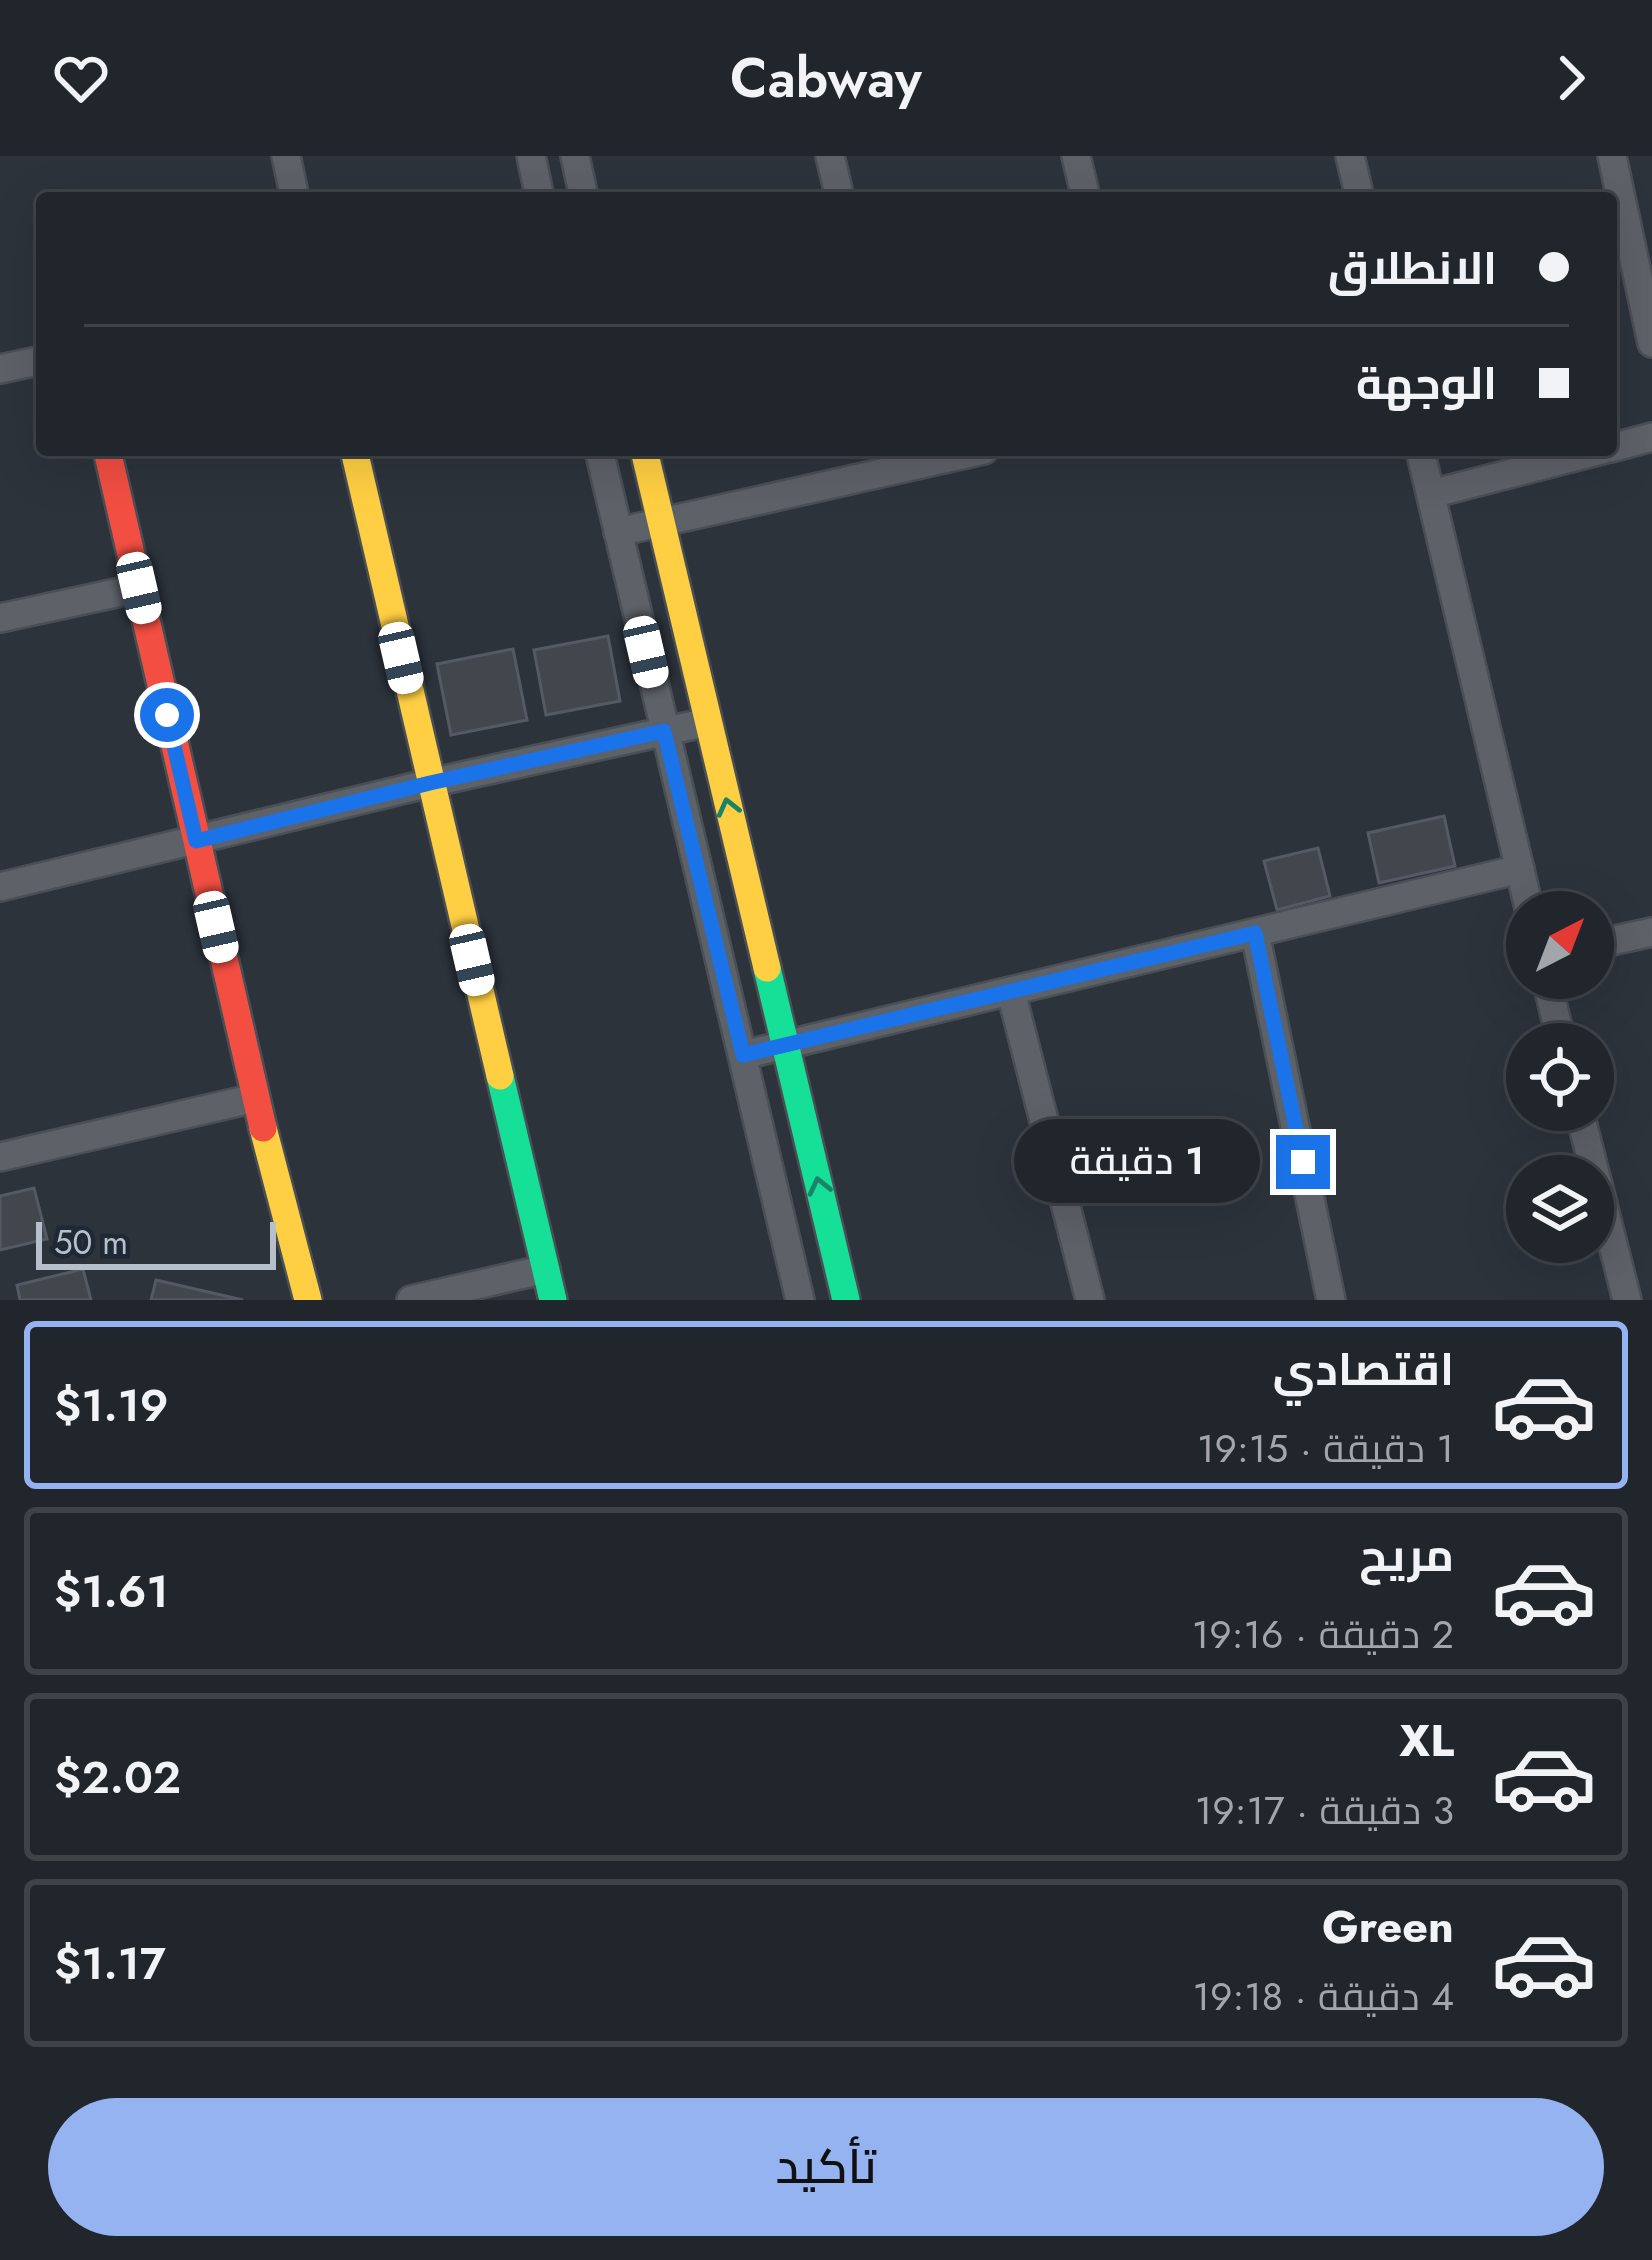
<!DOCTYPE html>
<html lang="ar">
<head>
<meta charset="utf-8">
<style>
	:root { --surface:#21262c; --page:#2d3238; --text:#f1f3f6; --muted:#a2a5a9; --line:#3e4348; --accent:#95b2f1 }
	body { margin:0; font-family:Jost,Cairo,sans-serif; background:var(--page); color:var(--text); direction:rtl; height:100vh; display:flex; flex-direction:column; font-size:45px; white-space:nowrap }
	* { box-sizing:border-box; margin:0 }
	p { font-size:39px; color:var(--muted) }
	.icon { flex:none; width:66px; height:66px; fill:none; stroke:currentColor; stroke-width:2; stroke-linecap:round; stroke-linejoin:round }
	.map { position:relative; height:1144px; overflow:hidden; direction:ltr }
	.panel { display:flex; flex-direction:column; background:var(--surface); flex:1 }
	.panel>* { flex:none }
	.guide { position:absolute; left:36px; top:36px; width:1581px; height:264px; border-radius:12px; box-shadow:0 12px 48px #0002,0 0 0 3px var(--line); direction:rtl; display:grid; align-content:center; height:264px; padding:0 48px; background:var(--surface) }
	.needle { width:78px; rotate:42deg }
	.tools { position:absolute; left:1506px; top:735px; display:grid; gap:24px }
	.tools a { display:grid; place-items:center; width:108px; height:108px; border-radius:50%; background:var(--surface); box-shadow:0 12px 48px #0002,0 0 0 3px var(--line); font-size:60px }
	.scale { position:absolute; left:36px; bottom:30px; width:240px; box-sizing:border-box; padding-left:12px; border:6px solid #b7bfcb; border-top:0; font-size:33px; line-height:42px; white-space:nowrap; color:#b7bfcb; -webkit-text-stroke:9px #1f2936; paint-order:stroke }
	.end { position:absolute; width:54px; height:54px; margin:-27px; border:15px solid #1a73e8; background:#fff; box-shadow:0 0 0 6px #fff }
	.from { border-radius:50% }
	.bubble { position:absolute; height:84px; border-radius:42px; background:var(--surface); box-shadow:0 12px 48px #0002,0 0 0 3px var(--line); font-size:39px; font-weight:600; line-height:84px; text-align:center; direction:rtl }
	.car { position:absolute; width:36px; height:72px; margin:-36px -18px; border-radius:15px; box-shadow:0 0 9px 3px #0007; background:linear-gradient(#fff 24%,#345 0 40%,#fff 0 76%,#345 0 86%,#fff 0) }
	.guide b { display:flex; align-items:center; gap:42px; height:114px; font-size:45px }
	.guide b+b { border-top:3px solid var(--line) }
	.guide i { width:30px; height:30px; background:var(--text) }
	ul { padding:21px 0 0; list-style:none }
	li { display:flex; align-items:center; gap:36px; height:168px; margin:0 24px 18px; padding:0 24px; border:6px solid var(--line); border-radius:12px }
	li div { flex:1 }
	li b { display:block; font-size:45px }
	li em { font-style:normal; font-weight:600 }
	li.active { border-color:var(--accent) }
	li>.icon { width:108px; height:108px; stroke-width:1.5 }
	.action { display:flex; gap:24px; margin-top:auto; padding:24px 48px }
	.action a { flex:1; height:138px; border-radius:72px; background:var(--accent); color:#111; font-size:48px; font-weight:600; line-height:138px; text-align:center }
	header { display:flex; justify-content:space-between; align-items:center; height:156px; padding:0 48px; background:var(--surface); font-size:54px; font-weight:600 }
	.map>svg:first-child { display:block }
	.building { fill:#42474e; stroke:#545a63; stroke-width:3 }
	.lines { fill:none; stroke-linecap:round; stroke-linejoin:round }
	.street-casing { stroke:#4a4f55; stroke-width:32 }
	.fast-casing { stroke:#4a4f55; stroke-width:32 }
	.slow-casing { stroke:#4a4f55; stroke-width:32 }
	.jam-casing { stroke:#4a4f55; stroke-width:32 }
	.street { stroke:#5d6168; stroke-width:27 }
	.fast { stroke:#16e098; stroke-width:27 }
	.slow { stroke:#ffcf43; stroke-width:27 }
	.jam { stroke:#f24e42; stroke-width:27 }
	.oneway { stroke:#1a8467 }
	.route { stroke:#1a73e8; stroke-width:15 }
</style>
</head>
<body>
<header><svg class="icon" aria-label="forward" viewBox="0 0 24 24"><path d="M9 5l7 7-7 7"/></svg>Cabway<svg class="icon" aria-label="heart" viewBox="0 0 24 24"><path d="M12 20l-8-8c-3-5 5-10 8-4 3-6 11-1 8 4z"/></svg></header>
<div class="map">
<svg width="1652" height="1144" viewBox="0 0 1652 1144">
	<rect width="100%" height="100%" fill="#2c333b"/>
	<g class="building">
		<path d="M608 480 620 545 546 559 534 494Z"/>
		<path d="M513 493 527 564 451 579 437 508Z"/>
		<path d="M1444 660 1455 710 1379 727 1368 677Z"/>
		<path d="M1318 692 1330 740 1277 754 1264 705Z"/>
		<path d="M34 1032 47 1083 0 1094V1040Z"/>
		<path d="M83 1113 91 1144H20L17 1129Z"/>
		<path d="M156 1124 243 1144H151Z"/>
	</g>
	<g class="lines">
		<g class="street-casing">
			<g id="street">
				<path d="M286 0 295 42"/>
				<path d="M531 0 540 42"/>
				<path d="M575 0 584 42"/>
				<path d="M830 0 840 42"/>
				<path d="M1076 0 1086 42"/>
				<path d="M1350 0 1360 42"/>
				<path d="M1612 0 1652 187"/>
				<path d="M0 213 42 204"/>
				<path d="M1611 292 1652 281"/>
				<path d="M599 294 800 1144"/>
				<path d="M1420 294 1530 756"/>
				<path d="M1431 338 1602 294"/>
				<path d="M618 376 984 294"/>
				<path d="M0 462 139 432"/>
				<path d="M0 731 430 627 708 566"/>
				<path d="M1255 777 1331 1144"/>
				<path d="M1593 789 1652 776"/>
				<path d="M1546 822 1562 888"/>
				<path d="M1011 836 1090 1144"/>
				<path d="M743 899 1520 713"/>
				<path d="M1579 954 1627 1144"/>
				<path d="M0 1001 255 942"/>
				<path d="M411 1144 546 1113"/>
			</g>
		</g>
		<g class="fast-casing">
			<g id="fast">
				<path d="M767 812 846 1144"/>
				<path d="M500 920 553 1144"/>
			</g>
		</g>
		<g class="slow-casing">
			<g id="slow">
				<path d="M354 294 500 920"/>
				<path d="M644 294 767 812"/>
				<path d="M263 972 308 1144"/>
			</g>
		</g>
		<g class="jam-casing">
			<path id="jam" d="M107 294 263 972"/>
		</g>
		<use href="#street" class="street"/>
		<use href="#fast" class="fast"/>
		<use href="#slow" class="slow"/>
		<use href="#jam" class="jam"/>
	</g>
	<defs><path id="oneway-chevron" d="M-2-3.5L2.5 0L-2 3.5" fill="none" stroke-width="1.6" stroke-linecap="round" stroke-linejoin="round" transform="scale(3)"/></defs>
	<g class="oneway">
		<use href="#oneway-chevron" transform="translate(728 651) rotate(-104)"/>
		<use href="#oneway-chevron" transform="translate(819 1030) rotate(-103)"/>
	</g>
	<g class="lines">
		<path class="route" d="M167 559 196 685 430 627 664 575 743 899 1255 777 1303 1006"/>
	</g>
</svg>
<div class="tools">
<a><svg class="needle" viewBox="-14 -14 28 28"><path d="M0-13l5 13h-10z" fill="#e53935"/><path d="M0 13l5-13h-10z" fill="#a2a5a9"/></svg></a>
<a><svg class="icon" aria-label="locate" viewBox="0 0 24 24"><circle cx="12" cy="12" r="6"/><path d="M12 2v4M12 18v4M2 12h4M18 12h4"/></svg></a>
<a><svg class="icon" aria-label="layers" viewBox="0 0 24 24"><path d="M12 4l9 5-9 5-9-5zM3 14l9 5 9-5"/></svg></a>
</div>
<div class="scale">50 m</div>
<i class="end from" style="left:167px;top:559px"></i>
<i class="end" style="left:1303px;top:1006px"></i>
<div class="bubble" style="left:1014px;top:963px;width:246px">1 دقيقة</div>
<i class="car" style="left:139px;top:432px;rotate:167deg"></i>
<i class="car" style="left:646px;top:496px;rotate:167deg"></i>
<i class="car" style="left:401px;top:502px;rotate:167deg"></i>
<i class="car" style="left:216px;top:771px;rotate:167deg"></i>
<i class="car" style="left:472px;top:804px;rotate:167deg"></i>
<div class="guide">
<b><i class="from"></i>الانطلاق</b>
<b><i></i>الوجهة</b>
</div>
</div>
<section class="panel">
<ul>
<li class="active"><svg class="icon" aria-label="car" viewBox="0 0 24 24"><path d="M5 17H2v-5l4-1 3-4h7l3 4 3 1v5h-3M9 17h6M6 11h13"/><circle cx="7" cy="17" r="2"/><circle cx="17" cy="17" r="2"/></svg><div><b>اقتصادي</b><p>1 دقيقة · 19:15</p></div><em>$1.19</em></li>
<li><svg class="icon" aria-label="car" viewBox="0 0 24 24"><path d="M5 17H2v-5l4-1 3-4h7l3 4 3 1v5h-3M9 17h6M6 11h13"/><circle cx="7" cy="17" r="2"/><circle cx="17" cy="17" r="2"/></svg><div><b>مريح</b><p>2 دقيقة · 19:16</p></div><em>$1.61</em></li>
<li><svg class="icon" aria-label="car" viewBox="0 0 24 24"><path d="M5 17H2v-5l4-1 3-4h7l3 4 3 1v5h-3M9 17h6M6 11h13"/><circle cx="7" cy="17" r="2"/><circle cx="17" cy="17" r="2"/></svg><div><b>XL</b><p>3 دقيقة · 19:17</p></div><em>$2.02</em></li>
<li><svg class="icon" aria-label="car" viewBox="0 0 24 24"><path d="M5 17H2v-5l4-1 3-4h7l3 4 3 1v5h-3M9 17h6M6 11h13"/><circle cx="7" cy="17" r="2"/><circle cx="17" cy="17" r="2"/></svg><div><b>Green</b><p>4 دقيقة · 19:18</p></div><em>$1.17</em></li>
</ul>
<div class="action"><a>تأكيد</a></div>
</section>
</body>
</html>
